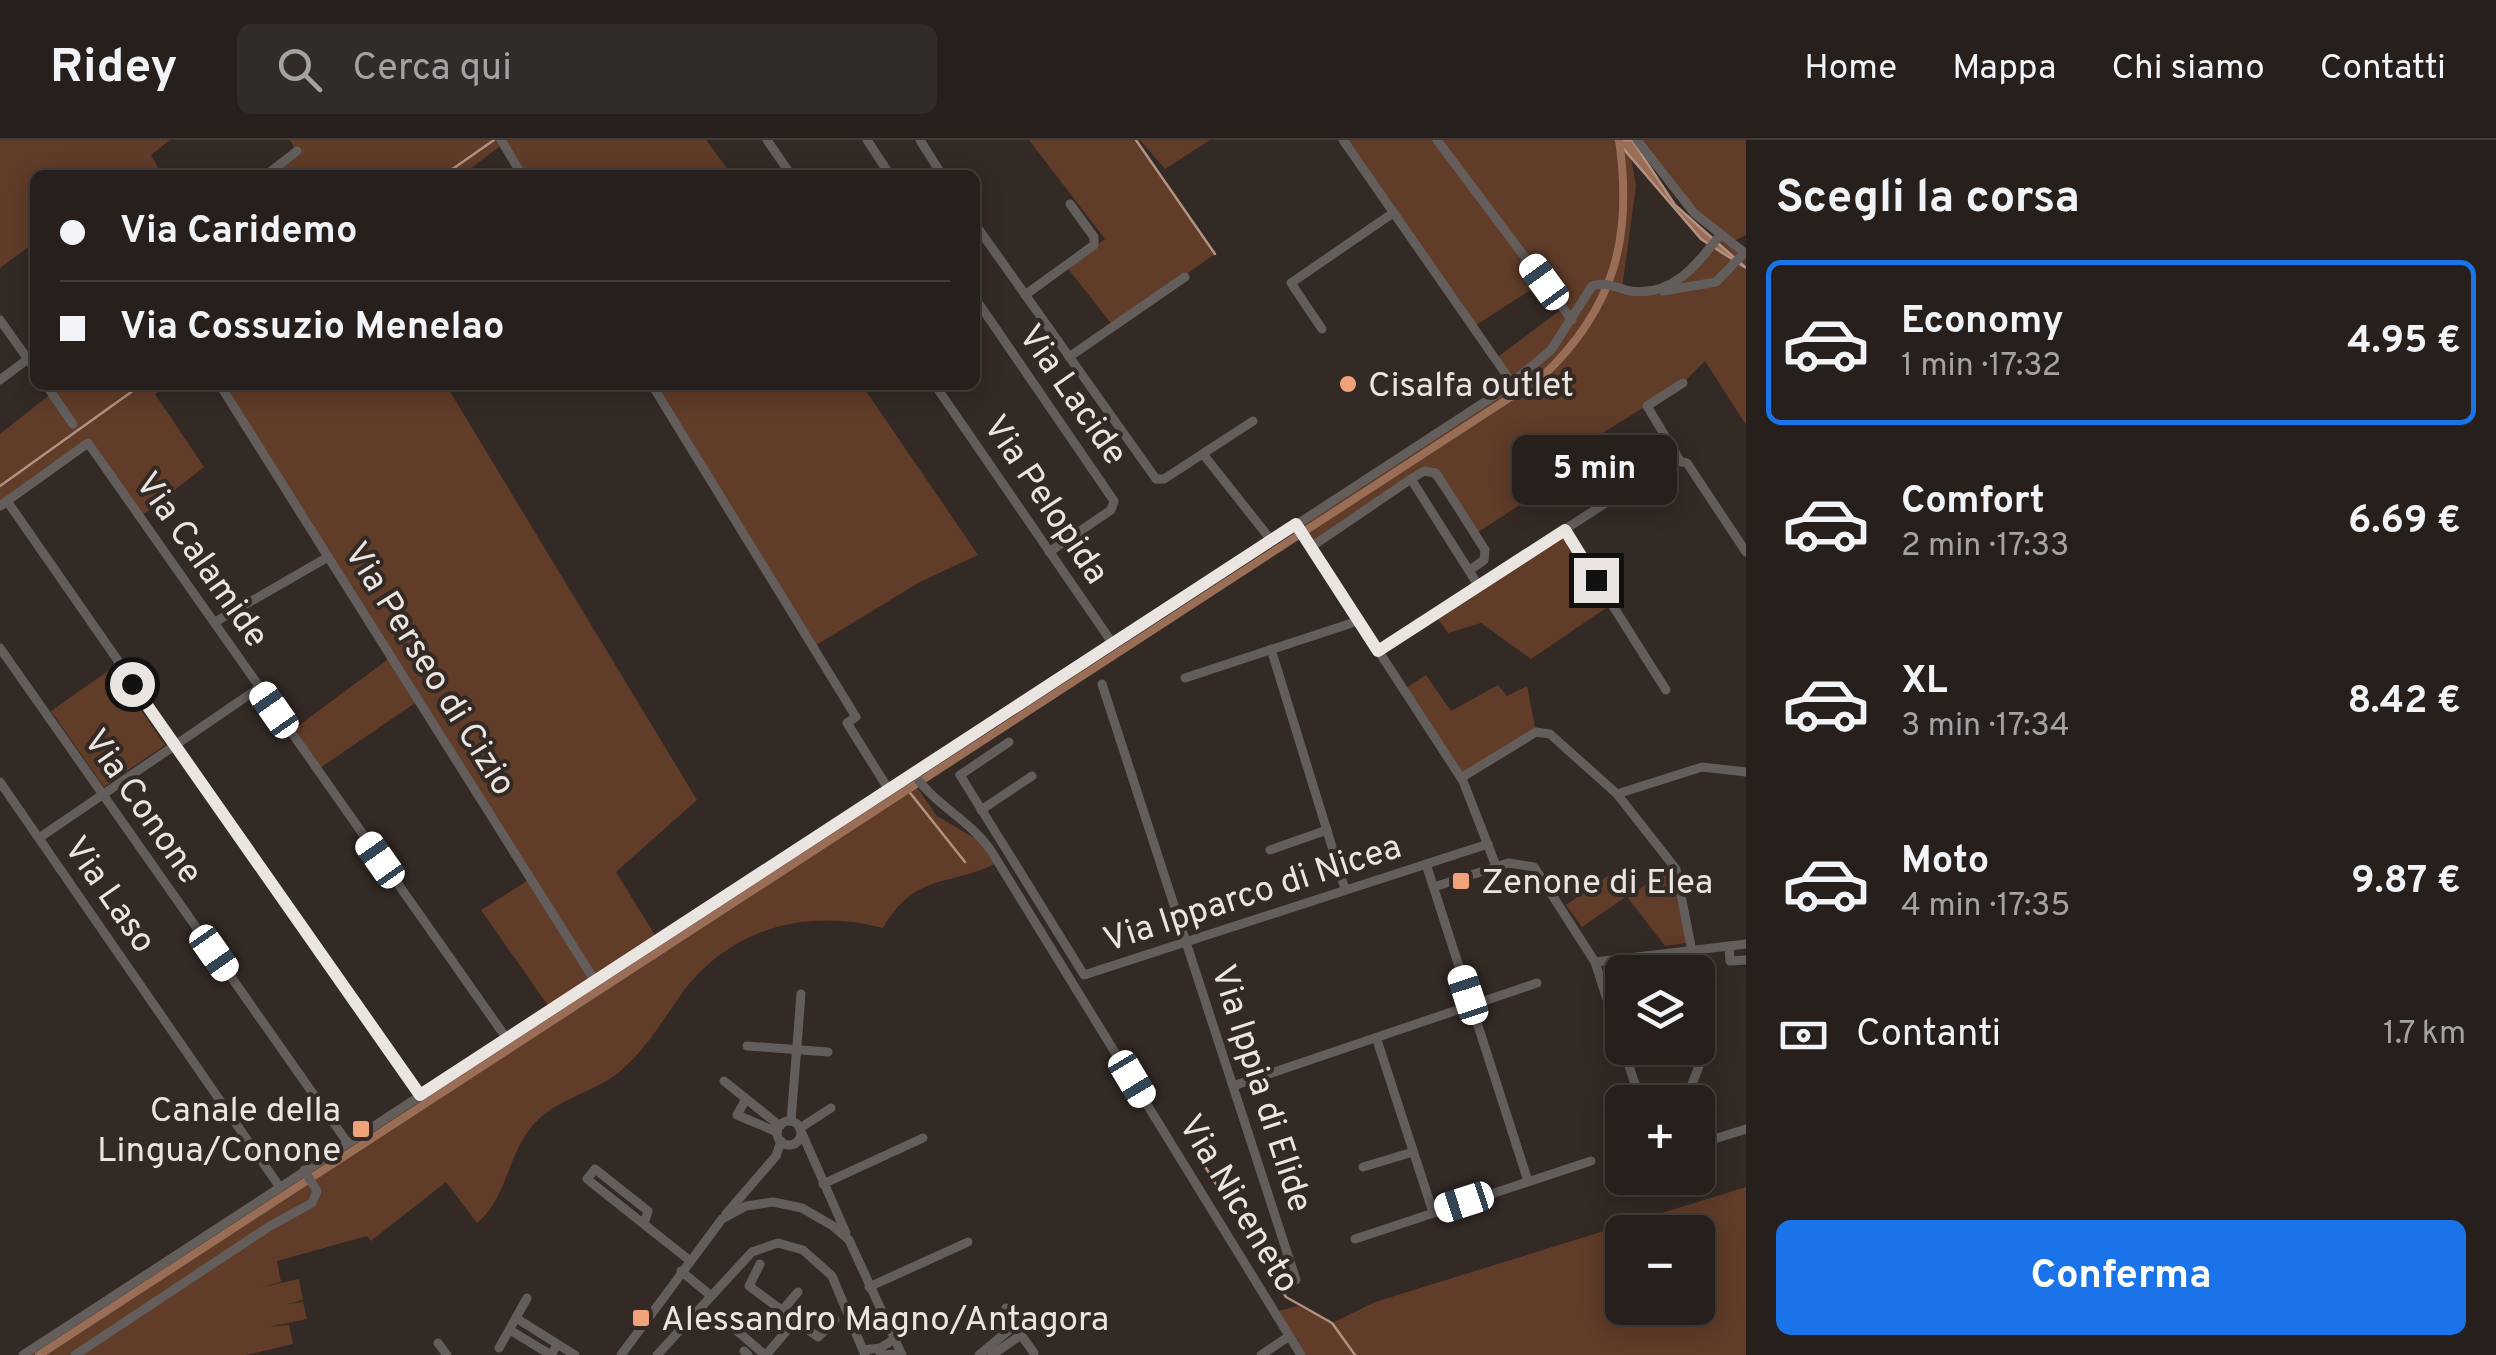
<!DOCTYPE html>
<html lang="it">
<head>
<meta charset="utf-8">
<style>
	:root { --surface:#261f1c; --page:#322c29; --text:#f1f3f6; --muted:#a4a2a3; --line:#423d3b; --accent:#1a73e8 }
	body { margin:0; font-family:Overpass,sans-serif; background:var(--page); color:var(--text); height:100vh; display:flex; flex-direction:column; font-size:38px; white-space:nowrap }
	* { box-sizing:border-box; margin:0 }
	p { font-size:32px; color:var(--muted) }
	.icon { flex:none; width:55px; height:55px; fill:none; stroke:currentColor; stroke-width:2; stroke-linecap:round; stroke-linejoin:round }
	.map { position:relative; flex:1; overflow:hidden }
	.details { display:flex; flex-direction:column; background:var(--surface); width:750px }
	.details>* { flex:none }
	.top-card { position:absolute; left:30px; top:30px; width:950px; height:220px; border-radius:15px; box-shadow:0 5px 25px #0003,0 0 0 2px var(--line); display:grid; align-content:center; height:220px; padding:0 30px; background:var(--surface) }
	.buttons { position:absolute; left:1605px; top:815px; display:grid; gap:20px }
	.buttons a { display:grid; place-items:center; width:110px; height:110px; border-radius:15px; background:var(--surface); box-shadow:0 5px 25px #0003,0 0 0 2px var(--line); font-size:50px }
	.end { position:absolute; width:45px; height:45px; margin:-22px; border:12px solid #ebe5e2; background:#111; box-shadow:0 0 0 5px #111 }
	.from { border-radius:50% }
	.bubble { position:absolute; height:70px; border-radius:15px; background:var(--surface); box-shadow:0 5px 25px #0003,0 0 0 2px var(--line); font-size:32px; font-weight:700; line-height:70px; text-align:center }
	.car { position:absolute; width:30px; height:60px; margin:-30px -15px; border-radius:12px; box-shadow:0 0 8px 2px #0007; background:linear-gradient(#fff 24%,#345 0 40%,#fff 0 76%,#345 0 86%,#fff 0) }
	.top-card b { display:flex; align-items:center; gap:35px; height:95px; font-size:38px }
	.top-card b+b { border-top:2px solid var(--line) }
	.top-card i { width:25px; height:25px; background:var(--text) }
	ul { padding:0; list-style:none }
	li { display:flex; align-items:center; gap:30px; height:165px; margin:0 20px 15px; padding:0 10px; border:5px solid transparent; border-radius:15px }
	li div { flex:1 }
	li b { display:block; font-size:38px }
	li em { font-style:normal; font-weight:700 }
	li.selected { border-color:var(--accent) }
	li>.icon { width:90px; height:90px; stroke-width:1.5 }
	h2 { padding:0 30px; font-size:45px; line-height:120px }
	.pay { display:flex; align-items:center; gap:25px; height:110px; padding:0 30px; font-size:38px }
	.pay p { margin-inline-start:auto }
	.action { display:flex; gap:20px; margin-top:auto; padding:20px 30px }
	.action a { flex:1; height:115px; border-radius:15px; background:var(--accent); color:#fff; font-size:40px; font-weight:700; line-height:115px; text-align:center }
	header { display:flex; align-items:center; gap:60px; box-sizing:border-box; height:140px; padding:0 50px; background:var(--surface); border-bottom:2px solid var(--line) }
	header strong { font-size:48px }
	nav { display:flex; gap:55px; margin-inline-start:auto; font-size:35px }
	.search { width:700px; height:90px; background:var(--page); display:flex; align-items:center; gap:25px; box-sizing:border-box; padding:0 35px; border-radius:15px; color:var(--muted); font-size:38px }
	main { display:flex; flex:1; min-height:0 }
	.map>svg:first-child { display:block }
	.green { fill:#603c29; fill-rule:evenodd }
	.water { fill:#996d56; stroke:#b29180; stroke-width:2.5 }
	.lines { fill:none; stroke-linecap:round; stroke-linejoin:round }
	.stream { stroke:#b29180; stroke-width:2.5 }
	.canal { stroke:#996d56; stroke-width:8 }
	.minor { stroke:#635e5c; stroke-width:9 }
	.route { stroke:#ebe5e2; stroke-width:12 }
	.poi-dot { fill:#f0a27a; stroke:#332925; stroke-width:4 }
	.labels { text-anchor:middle; stroke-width:8; stroke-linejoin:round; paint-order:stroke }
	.poi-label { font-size:35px; fill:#ebe5e2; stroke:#332925; text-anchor:start }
	.street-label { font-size:35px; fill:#ebe5e2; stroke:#332925 }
</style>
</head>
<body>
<header>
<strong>Ridey</strong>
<div class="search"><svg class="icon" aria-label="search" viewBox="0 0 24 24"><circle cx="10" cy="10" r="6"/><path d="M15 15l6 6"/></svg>Cerca qui</div>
<nav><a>Home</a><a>Mappa</a><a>Chi siamo</a><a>Contatti</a></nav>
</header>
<main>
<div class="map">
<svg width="1746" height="1215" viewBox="0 0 1746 1215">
	<rect width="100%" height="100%" fill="#332925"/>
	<g class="green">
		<path d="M0 0H170L151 15 162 35H35V102L0 128Z"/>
		<path d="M290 0H706L732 35H522L503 4 462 35H266L296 12Z"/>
		<path d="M1029 0H1136L1215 114 1113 186 1066 126 1105 99Z"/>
		<path d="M1140 0H1210L1165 29Z"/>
		<path d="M1343 0H1628L1636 46 1622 149 1671 144 1718 98 1746 114V285L1705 221 1683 243 1527 340 1534 356 1475 394 1426 330 1311 407 1296 384 1512 244 1495 219 1563 168 1543 142 1473 187Z"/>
		<path d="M1637 0H1746V95L1731 103 1704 83Z"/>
		<path d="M62 245H166L155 254 204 327 140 377 88 303 0 366V294Z"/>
		<path d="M220 245H446L697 660 616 732 658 800 551 870 481 770 530 739 418 561 317 630 290 592 391 517Z"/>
		<path d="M652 245H862L978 415 920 442 813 507Z"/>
		<path d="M1565 390 1612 464 1531 519 1481 483 1448 493 1434 474Z"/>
		<path d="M112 528 165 605 104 647 51 571Z"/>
		<path d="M1426 535 1451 571 1498 545 1507 556 1527 546 1536 592 1461 638 1403 550Z"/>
		<path d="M907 643H914L937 676 983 703 995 724C946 747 915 733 883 788 806 768 728 788 680 856 661 883 644 912 618 933 591 954 557 958 533 985 508 1013 507 1059 477 1083L446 1042 371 1101 367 1096 277 1121 281 1142 259 1148 299 1139 303 1160 288 1164 303 1162 307 1179 269 1187 289 1185 293 1204 246 1215H30Z"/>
		<path d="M1670 726 1687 803 1665 806 1628 758Z"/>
		<path d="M1609 735 1624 758 1582 787 1566 765Z"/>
		<path d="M1746 1047V1215H1301L1274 1172 1298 1166 1332 1183 1375 1162ZM1622 1092H1698V1168H1622Z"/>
	</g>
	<path class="water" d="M1616 0H1632L1675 65 1746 128 1701 99Z"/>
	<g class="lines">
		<g class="stream">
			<path d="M1136 0 1215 114"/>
			<path d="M444 35 494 0"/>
			<path d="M0 346 141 245"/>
			<path d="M907 649 965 722"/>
			<path d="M1196 1012 1286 1157 1332 1183 1355 1215"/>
		</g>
		<path class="canal" d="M39 1215 1543 236C1615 167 1633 97 1619 0"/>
		<g class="minor">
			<path d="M501 0 522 35"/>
			<path d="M767 0 791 35"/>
			<path d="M867 0 890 35"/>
			<path d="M920 0 942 35"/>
			<path d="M1343 0 1512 243"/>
			<path d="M1437 0 1572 180"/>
			<path d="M1637 0 1694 73 1746 114"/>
			<path d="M266 35 297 11"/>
			<path d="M975 84 1156 339H1164L1253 281"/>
			<path d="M1663 151 1716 142 1744 113"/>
			<path d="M1025 155 1094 105V97L1070 64"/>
			<path d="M975 158 1114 361 1111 370 1049 412"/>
			<path d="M0 180 35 229"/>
			<path d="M1322 189 1291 143 1393 73"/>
			<path d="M1069 217 1185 137"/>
			<path d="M0 240 28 219"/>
			<path d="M46 245 73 284"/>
			<path d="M220 245 595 841"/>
			<path d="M652 245 856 577 847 583 889 650"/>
			<path d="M935 245 1113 504"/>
			<path d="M1203 314 1271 400"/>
			<path d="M1679 319 1647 266 1683 243"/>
			<path d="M7 361 420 955"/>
			<path d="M0 366 88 303 507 899"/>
			<path d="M1296 384 1463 641 1496 726"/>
			<path d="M1565 390 1666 550"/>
			<path d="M1311 407 1411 339"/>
			<path d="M1470 430 1484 420 1485 410 1436 333 1424 331 1411 339 1478 445"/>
			<path d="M215 482 328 417"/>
			<path d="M0 508 347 1002"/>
			<path d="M1271 509 1345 749"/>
			<path d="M1377 511 1672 320 1687 323 1746 412"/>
			<path d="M1185 538 1358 481"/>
			<path d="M1102 544 1296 1140"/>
			<path d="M1009 602 960 635 1084 835 1488 704"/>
			<path d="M914 634C935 665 968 679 990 709L1301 1215"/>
			<path d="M1461 638 1536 592 1550 594 1617 654 1676 729 1696 832"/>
			<path d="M0 642 279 1046"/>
			<path d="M1617 654 1702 627 1746 632"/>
			<path d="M981 670 1032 636"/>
			<path d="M39 698 259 548"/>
			<path d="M1270 710 1327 690"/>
			<path d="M1426 724 1528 1041"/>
			<path d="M1434 747 1508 723 1534 727 1595 822 1622 906"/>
			<path d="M1729 806 1730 821 1746 820"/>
			<path d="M1595 822 1746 804"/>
			<path d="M1377 900 1433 1072"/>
			<path d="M747 906 828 912"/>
			<path d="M1623 908 1641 962"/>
			<path d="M724 941 780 986"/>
			<path d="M1236 945 1537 843"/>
			<path d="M746 959 737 975 777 992"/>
			<path d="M1685 962 1706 908 1698 841"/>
			<path d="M791 981 801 854"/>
			<circle cx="789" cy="993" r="12"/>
			<path d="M800 988 831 968"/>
			<path d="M801 991 846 1093"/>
			<path d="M1698 1004 1746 989"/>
			<path d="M1363 1027 1413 1012"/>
			<path d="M1648 1041 1649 1038"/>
			<path d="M823 1044 923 998"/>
			<path d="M726 1074 776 1016 781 1001"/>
			<path d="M644 1084 648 1071 595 1029 587 1039 689 1120"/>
			<path d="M1355 1099 1591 1021"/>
			<path d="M760 1124 749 1146 818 1197 835 1180"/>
			<path d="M681 1131 710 1155"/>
			<path d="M869 1147 968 1102"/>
			<path d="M1006 1168 1015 1185"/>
			<path d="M781 1172 798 1152"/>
			<path d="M516 1178 575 1215"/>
			<path d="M728 1183 765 1215"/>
			<path d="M510 1190 551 1215 557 1205"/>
			<path d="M1021 1195 1034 1213"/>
			<path d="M438 1203 447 1215"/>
			<path d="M499 1208 527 1158"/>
			<path d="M863 1210 880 1208 895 1199"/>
			<path d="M744 1211 748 1215"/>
			<path d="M23 1215 1503 250 1551 210 1592 146C1606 141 1616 148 1630 151 1672 157 1697 125 1720 95"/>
			<path d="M75 1215 270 1086 312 1063 317 1051 304 1030"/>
			<path d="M621 1215 722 1079 746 1066 773 1062 802 1068 833 1086 849 1100 902 1215"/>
			<path d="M657 1215 752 1112 778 1103 803 1110 832 1136 865 1215"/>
			<path d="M766 1215 794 1182"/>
			<path d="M880 1215 901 1214"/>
			<path d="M979 1215 1015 1185 1021 1195 992 1215"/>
			<path d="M1261 1215 1288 1197"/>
		</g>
	</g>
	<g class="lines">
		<path class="route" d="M132 544 420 955 1296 384 1378 511 1565 390 1596 440"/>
	</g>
	<g class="poi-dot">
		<circle cx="1348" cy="244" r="10"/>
		<rect x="1451" y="731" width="20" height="20" rx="5"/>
		<rect x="351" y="979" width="20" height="20" rx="5"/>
		<rect x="631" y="1168" width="20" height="20" rx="5"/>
	</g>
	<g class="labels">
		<g class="poi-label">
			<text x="1368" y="256">Cisalfa outlet</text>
			<text x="1481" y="753">Zenone di Elea</text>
			<text x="341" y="981" text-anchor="end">Canale della<tspan x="341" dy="40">Lingua/Conone</tspan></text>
			<text x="661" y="1190">Alessandro Magno/Antagora</text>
		</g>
		<g class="street-label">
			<text transform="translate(1074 254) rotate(55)" y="12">Via Lacide</text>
			<text transform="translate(1047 359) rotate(56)" y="12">Via Pelopida</text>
			<text transform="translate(203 419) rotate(55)" y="12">Via Calamide</text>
			<text transform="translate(431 528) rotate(58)" y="12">Via Perseo di Cizio</text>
			<text transform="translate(144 666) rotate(55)" y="12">Via Conone</text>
			<text transform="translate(1252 752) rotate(-18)" y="12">Via Ipparco di Nicea</text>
			<text transform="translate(111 754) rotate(55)" y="12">Via Laso</text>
			<text transform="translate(1263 948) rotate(72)" y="12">Via Ippia di Elide</text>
			<text transform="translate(1240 1063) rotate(59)" y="12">Via Niceneto</text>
		</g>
	</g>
</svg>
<div class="buttons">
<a><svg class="icon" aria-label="layers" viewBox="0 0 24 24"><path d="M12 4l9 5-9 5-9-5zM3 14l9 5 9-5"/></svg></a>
<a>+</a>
<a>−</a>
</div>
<i class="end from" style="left:132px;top:544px"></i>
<i class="end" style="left:1596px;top:440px"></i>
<div class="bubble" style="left:1512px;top:295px;width:165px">5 min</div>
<i class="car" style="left:1544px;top:142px;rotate:324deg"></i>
<i class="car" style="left:274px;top:570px;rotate:325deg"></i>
<i class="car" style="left:380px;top:720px;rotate:325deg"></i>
<i class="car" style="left:214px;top:813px;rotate:145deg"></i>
<i class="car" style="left:1468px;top:855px;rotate:342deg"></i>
<i class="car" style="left:1132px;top:939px;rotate:149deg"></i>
<i class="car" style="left:1464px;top:1062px;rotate:252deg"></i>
<div class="top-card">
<b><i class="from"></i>Via Caridemo</b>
<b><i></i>Via Cossuzio Menelao</b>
</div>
</div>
<section class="details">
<h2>Scegli la corsa</h2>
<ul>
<li class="selected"><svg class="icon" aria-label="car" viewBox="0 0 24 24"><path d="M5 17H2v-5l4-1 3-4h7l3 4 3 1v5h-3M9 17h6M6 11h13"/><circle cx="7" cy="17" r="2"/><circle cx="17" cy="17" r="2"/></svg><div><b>Economy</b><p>1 min · 17:32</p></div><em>4.95 €</em></li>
<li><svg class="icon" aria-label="car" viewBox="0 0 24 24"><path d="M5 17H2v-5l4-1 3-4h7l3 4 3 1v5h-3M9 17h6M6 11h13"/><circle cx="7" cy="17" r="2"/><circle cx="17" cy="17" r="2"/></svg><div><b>Comfort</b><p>2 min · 17:33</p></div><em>6.69 €</em></li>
<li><svg class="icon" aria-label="car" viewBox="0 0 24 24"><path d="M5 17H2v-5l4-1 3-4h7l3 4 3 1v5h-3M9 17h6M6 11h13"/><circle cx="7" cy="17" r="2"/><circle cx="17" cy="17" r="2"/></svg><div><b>XL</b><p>3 min · 17:34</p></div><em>8.42 €</em></li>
<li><svg class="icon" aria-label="car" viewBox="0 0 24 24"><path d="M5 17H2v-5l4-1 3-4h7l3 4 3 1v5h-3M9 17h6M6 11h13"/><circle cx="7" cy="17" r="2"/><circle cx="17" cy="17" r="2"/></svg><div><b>Moto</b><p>4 min · 17:35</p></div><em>9.87 €</em></li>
</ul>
<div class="pay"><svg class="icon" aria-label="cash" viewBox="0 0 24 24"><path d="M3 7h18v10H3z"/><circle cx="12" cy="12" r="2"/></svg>Contanti<p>1.7 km</p></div>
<div class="action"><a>Conferma</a></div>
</section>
</main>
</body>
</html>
